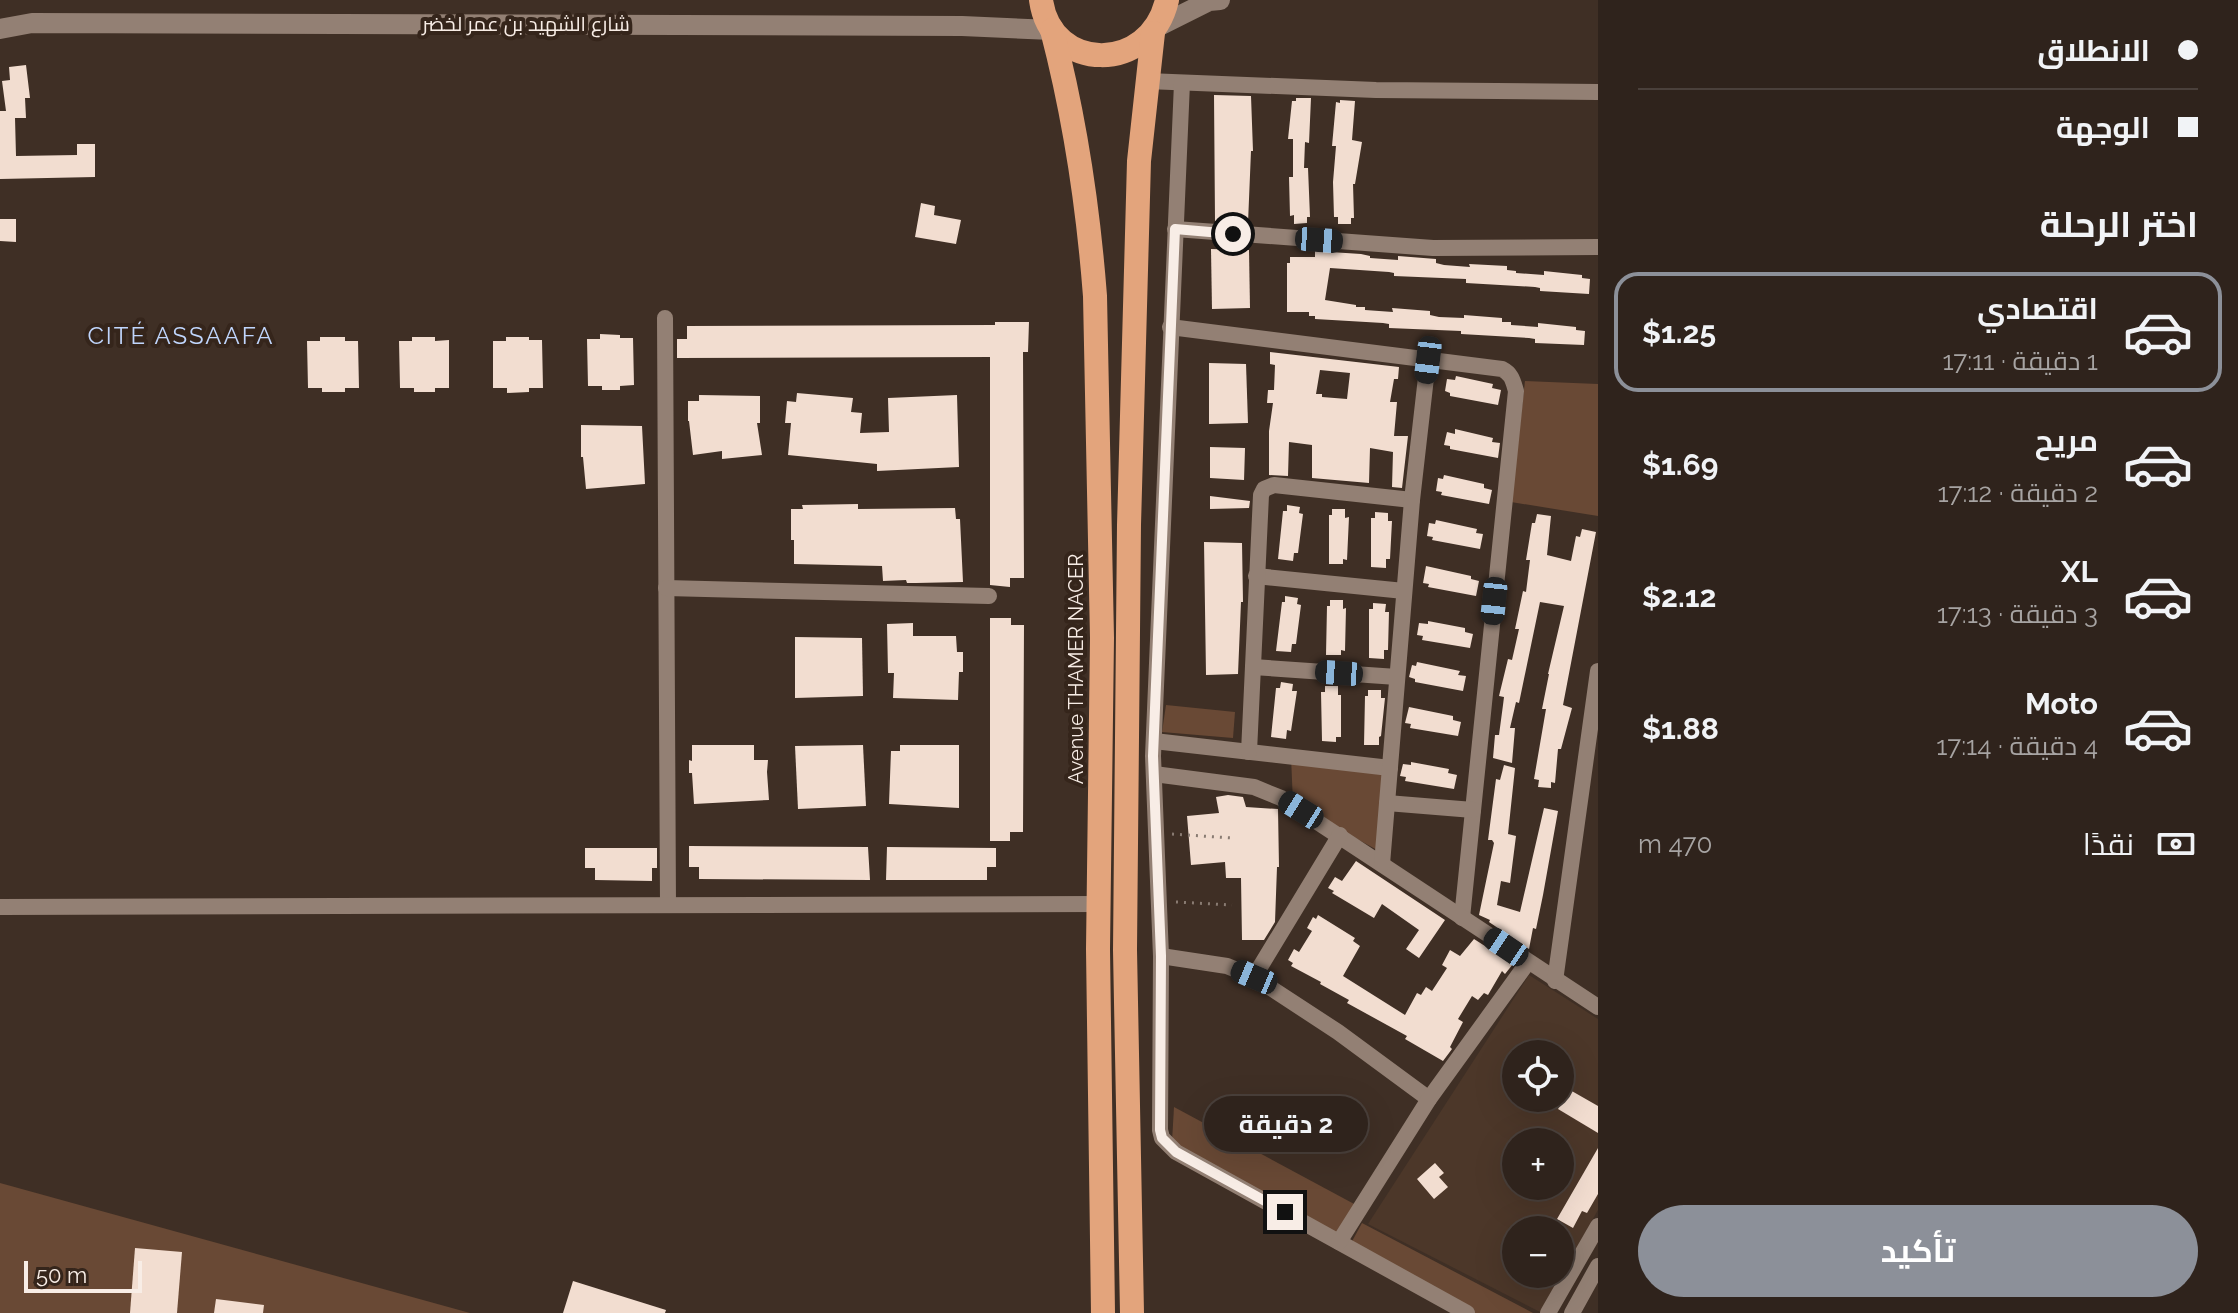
<!DOCTYPE html>
<html lang="ar">
<head>
<meta charset="utf-8">
<style>
	:root { --surface:#2f231c; --page:#3b2f29; --text:#f1f3f6; --muted:#a7a4a3; --line:#4a403b; --accent:#8c9099 }
	body { margin:0; font-family:Raleway,Cairo,sans-serif; background:var(--page); color:var(--text); direction:rtl; height:100vh; display:flex; flex-direction:column; font-size:30px; white-space:nowrap }
	* { box-sizing:border-box; margin:0 }
	p { font-size:26px; color:var(--muted) }
	.icon { flex:none; width:44px; height:44px; fill:none; stroke:currentColor; stroke-width:2; stroke-linecap:round; stroke-linejoin:round }
	.map { position:relative; flex:1; overflow:hidden; direction:ltr }
	.details { display:flex; flex-direction:column; background:var(--surface); width:640px }
	.details>* { flex:none }
	.top-card { display:grid; align-content:center; height:176px; padding:0 40px; background:var(--surface) }
	.fabs { position:absolute; left:1502px; top:1040px; display:grid; gap:16px }
	.fabs a { display:grid; place-items:center; width:72px; height:72px; border-radius:50%; background:var(--surface); box-shadow:0 8px 32px #0002,0 0 0 2px var(--line); font-size:40px }
	.scale { position:absolute; left:24px; bottom:20px; width:118px; box-sizing:border-box; padding-left:8px; border:4px solid #f8ede6; border-top:0; font-size:22px; line-height:28px; white-space:nowrap; color:#f8ede6; -webkit-text-stroke:6px #35251b; paint-order:stroke }
	.end { position:absolute; width:36px; height:36px; margin:-18px; border:10px solid #f8ede6; background:#111; box-shadow:0 0 0 4px #111 }
	.from { border-radius:50% }
	.bubble { position:absolute; height:56px; border-radius:28px; background:var(--surface); box-shadow:0 8px 32px #0002,0 0 0 2px var(--line); font-size:26px; font-weight:700; line-height:56px; text-align:center; direction:rtl }
	.car { position:absolute; width:24px; height:48px; margin:-24px -12px; border-radius:10px; box-shadow:0 0 6px 2px #0007; background:linear-gradient(#222 24%,#8ab4d8 0 40%,#222 0 76%,#8ab4d8 0 86%,#222 0) }
	.top-card b { display:flex; align-items:center; gap:28px; height:76px; font-size:30px }
	.top-card b+b { border-top:2px solid var(--line) }
	.top-card i { width:20px; height:20px; background:var(--text) }
	ul { padding:0; list-style:none }
	li { display:flex; align-items:center; gap:24px; height:120px; margin:0 16px 12px; padding:0 24px; border:4px solid transparent; border-radius:24px }
	li div { flex:1 }
	li b { display:block; font-size:30px }
	li em { font-style:normal; font-weight:700 }
	li.active { border-color:var(--accent) }
	li>.icon { width:72px; height:72px; stroke-width:1.5 }
	h2 { padding:0 40px; font-size:36px; line-height:96px }
	.pay { display:flex; align-items:center; gap:20px; height:88px; padding:0 40px; font-size:30px }
	.pay p { margin-inline-start:auto }
	.primary-button { display:flex; gap:16px; margin-top:auto; padding:16px 40px }
	.primary-button a { flex:1; height:92px; border-radius:48px; background:var(--accent); color:#fff; font-size:32px; font-weight:700; line-height:92px; text-align:center }
	main { display:flex; flex:1; min-height:0 }
	.map>svg:first-child { display:block }
	.built { fill:#4c3729; fill-rule:evenodd }
	.green { fill:#694935 }
	.building { fill:#f2ddd0; fill-rule:evenodd }
	.lines { fill:none; stroke-linecap:round; stroke-linejoin:round }
	.path { stroke:#897b72; stroke-width:3; stroke-dasharray:2 6; stroke-linecap:butt }
	.street { stroke:#938074; stroke-width:16 }
	.secondary { stroke:#938074; stroke-width:20 }
	.highway { stroke:#e3a47c; stroke-width:24 }
	.route { stroke:#f8ede6; stroke-width:10 }
	.labels { text-anchor:middle; stroke-width:8; stroke-linejoin:round; paint-order:stroke }
	.street-label { font-size:20px; fill:#f8ede6; stroke:#35251b }
	.quarter-label { font-size:24px; letter-spacing:2px; fill:#c0d6fd; stroke:#35251b }
</style>
</head>
<body>
<main>
<section class="details">
<div class="top-card">
<b><i class="from"></i>الانطلاق</b>
<b><i></i>الوجهة</b>
</div>
<h2>اختر الرحلة</h2>
<ul>
<li class="active"><svg class="icon" aria-label="car" viewBox="0 0 24 24"><path d="M5 17H2v-5l4-1 3-4h7l3 4 3 1v5h-3M9 17h6M6 11h13"/><circle cx="7" cy="17" r="2"/><circle cx="17" cy="17" r="2"/></svg><div><b>اقتصادي</b><p>1 دقيقة · 17:11</p></div><em>$1.25</em></li>
<li><svg class="icon" aria-label="car" viewBox="0 0 24 24"><path d="M5 17H2v-5l4-1 3-4h7l3 4 3 1v5h-3M9 17h6M6 11h13"/><circle cx="7" cy="17" r="2"/><circle cx="17" cy="17" r="2"/></svg><div><b>مريح</b><p>2 دقيقة · 17:12</p></div><em>$1.69</em></li>
<li><svg class="icon" aria-label="car" viewBox="0 0 24 24"><path d="M5 17H2v-5l4-1 3-4h7l3 4 3 1v5h-3M9 17h6M6 11h13"/><circle cx="7" cy="17" r="2"/><circle cx="17" cy="17" r="2"/></svg><div><b>XL</b><p>3 دقيقة · 17:13</p></div><em>$2.12</em></li>
<li><svg class="icon" aria-label="car" viewBox="0 0 24 24"><path d="M5 17H2v-5l4-1 3-4h7l3 4 3 1v5h-3M9 17h6M6 11h13"/><circle cx="7" cy="17" r="2"/><circle cx="17" cy="17" r="2"/></svg><div><b>Moto</b><p>4 دقيقة · 17:14</p></div><em>$1.88</em></li>
</ul>
<div class="pay"><svg class="icon" aria-label="cash" viewBox="0 0 24 24"><path d="M3 7h18v10H3z"/><circle cx="12" cy="12" r="2"/></svg>نقدًا<p>470 m</p></div>
<div class="primary-button"><a>تأكيد</a></div>
</section>
<div class="map">
<svg width="1598" height="1313" viewBox="0 0 1598 1313">
	<rect width="100%" height="100%" fill="#3f2f25"/>
	<path class="built" d="M1529 975 1598 1019V1210L1540 1312 1368 1224ZM1516 1054H1560V1098H1516ZM1516 1142H1560V1186H1516ZM1516 1230H1560V1274H1516Z"/>
	<g class="green">
		<path d="M1525 381 1598 384V516L1511 502Z"/>
		<path d="M1166 705 1235 712 1233 738 1162 732Z"/>
		<path d="M1291 756 1386 770 1379 851 1293 804Z"/>
		<path d="M1174 1107 1356 1205 1340 1236 1172 1142Z"/>
		<path d="M0 1183 470 1313H0Z"/>
		<path d="M1362 1223 1533 1313H1475L1350 1245Z"/>
	</g>
	<g class="building">
		<path d="M26 65 30 98H25L26 118H15L16 156 77 155V144H95V177L0 179V111H6L2 81 10 80 9 67Z"/>
		<path d="M1214 95 1251 96 1253 151H1251L1248 223 1215 221Z"/>
		<path d="M1296 98H1311L1309 143 1305 142 1304 168H1308L1310 217H1307V223L1294 224V215L1290 216 1289 177H1293V139H1288L1292 101H1296Z"/>
		<path d="M1340 100 1355 101 1352 140 1362 142 1355 184H1353L1354 218H1351V224H1338V217H1334L1333 182 1336 146H1332L1336 102 1340 103Z"/>
		<path d="M921 203 935 206 934 215 961 220 956 244 915 237Z"/>
		<path d="M0 219H16V242L0 241Z"/>
		<path d="M1211 249 1249 250 1250 308 1212 309Z"/>
		<path d="M1315 251 1361 254 1370 256V258L1398 260V256L1436 259V263L1444 265 1470 267 1469 264 1507 266V270L1516 271V273L1544 275V271L1582 275V278L1590 279 1589 294 1540 291V288L1535 287 1466 283V279L1394 276V273L1389 272 1330 268 1325 300 1356 305V307H1365V310L1393 312 1392 308 1430 311V315L1439 317 1464 318V315L1502 318V322H1511V325L1538 327V323L1576 327V330L1585 331 1584 345 1535 343V339L1529 338 1461 334V331L1389 328V324L1383 323 1315 319V316H1309V312H1287V263H1290V257H1315Z"/>
		<path d="M995 322H1029L1028 352H1023L1024 578H1010V587L990 585V357L677 358V339H687V326L995 325Z"/>
		<path d="M600 334 620 335V338H633L634 385 620 386V390H602V386H588L587 339H600Z"/>
		<path d="M320 337H345V341H358L359 388H345V392H322V388H308L307 341H320Z"/>
		<path d="M412 337H435V341L449 340V388H435V392H414V388H400L399 341H412Z"/>
		<path d="M506 337H529V340H542L543 388H529V392L507 393V388H493V341H506Z"/>
		<path d="M1270 352 1399 367 1398 379H1394L1390 402H1397L1394 436H1408L1402 488 1392 487 1393 452 1370 448 1369 483 1312 478V445L1289 442 1288 476 1269 475V431L1273 403H1267L1268 390H1274L1275 365 1270 364ZM1320 370 1350 373 1347 399 1322 397V394H1316Z"/>
		<path d="M1209 363 1246 364 1248 423 1209 424Z"/>
		<path d="M1456 376 1493 384 1492 388 1501 390 1498 405 1450 396V393L1445 391 1447 379 1455 380Z"/>
		<path d="M797 393 853 398 851 412 862 413 860 433 889 432 888 398 957 395 959 467 877 471V464L788 455 791 423H785L787 401 796 402Z"/>
		<path d="M699 395 760 396V423H757L762 455 722 459V451L693 455 689 421H688V401H699Z"/>
		<path d="M581 425 642 426 645 484 586 489 583 457H581Z"/>
		<path d="M1455 429 1493 438 1492 442 1500 443 1498 458 1450 449V446L1444 445 1447 432 1455 434Z"/>
		<path d="M1210 447 1245 448 1244 480 1210 478Z"/>
		<path d="M1444 475 1484 484V488L1492 490 1489 504 1441 495 1442 492 1436 491 1438 478 1443 479Z"/>
		<path d="M1210 496 1250 501 1249 508 1210 509Z"/>
		<path d="M858 504V509L955 508 956 519H960L963 582 916 583H907L906 580 883 581 882 566 794 564V540H791V509H803L802 505Z"/>
		<path d="M1287 505 1300 507 1299 513 1303 514 1298 553H1294L1293 561 1278 559 1283 511H1287Z"/>
		<path d="M1332 509H1345V518L1349 517 1347 560 1343 559V564H1329V515H1332Z"/>
		<path d="M1375 512 1388 513V521H1392L1390 559H1386V568L1371 567V518H1375Z"/>
		<path d="M1537 514 1551 516 1547 555 1571 561 1576 536 1580 537 1582 529 1596 532 1563 705 1572 708 1561 749H1558L1555 783 1551 782V788L1538 787 1539 780 1534 779 1546 709H1542L1549 674H1548L1564 606 1540 602 1519 703 1516 702 1510 728H1515L1512 763 1493 758 1495 735H1499L1503 705 1504 697 1499 696 1508 659 1512 660 1519 629H1515L1523 591 1526 592 1530 560H1526L1532 523H1535Z"/>
		<path d="M1436 520 1477 529 1476 533 1483 534 1480 549 1432 540 1433 537 1427 536 1429 523 1435 524Z"/>
		<path d="M1204 542 1242 543 1243 602H1241L1238 674 1206 675Z"/>
		<path d="M1426 566 1471 576V579L1479 581 1476 596 1428 587 1429 584 1423 583Z"/>
		<path d="M1285 596 1298 598 1297 604 1301 605 1296 644H1292L1291 652 1276 651 1282 602H1285Z"/>
		<path d="M1330 600H1343V609L1346 608 1345 651 1341 650V655H1326L1327 606H1330Z"/>
		<path d="M1373 603 1386 604 1385 612H1389L1388 650H1384V659L1369 658V609H1373Z"/>
		<path d="M990 618H1011V625H1024L1023 832H1010V841H990Z"/>
		<path d="M1428 621 1465 628V632L1473 634 1470 648 1422 640 1423 636 1417 635 1419 623 1428 624Z"/>
		<path d="M913 623V636H956L957 652H963V672H959L958 700 893 698 894 673H888L887 624Z"/>
		<path d="M795 637 862 638 863 696 795 698Z"/>
		<path d="M1417 662 1460 671 1458 675 1466 676 1463 691 1415 682V679L1409 677 1412 665 1416 666Z"/>
		<path d="M1281 682 1293 684 1292 691H1297L1291 731 1287 730 1286 739 1271 737 1276 688H1280Z"/>
		<path d="M1325 686H1338V695H1341V737H1336V742L1322 741 1321 692H1325Z"/>
		<path d="M1368 690H1381V698H1385L1381 736 1379 737V745H1364L1365 696H1368Z"/>
		<path d="M1409 707 1453 716V720L1461 722 1458 736 1410 728 1411 724 1405 723Z"/>
		<path d="M692 745H754V760H768L767 772 769 800 694 804 692 773H689V760L692 761Z"/>
		<path d="M863 745 866 806 798 809 795 746Z"/>
		<path d="M900 745H959V808L889 804 891 751H900Z"/>
		<path d="M1411 762 1449 769 1448 773 1457 775 1454 789 1405 781 1406 777 1400 776 1403 764 1411 765Z"/>
		<path d="M1504 765 1515 768 1508 834 1516 836 1510 883 1501 881 1497 905 1520 912 1544 808 1558 811 1543 895 1536 929 1533 928 1529 949 1489 922 1490 920 1479 915 1494 843 1492 840H1488L1496 779 1500 780Z"/>
		<path d="M1228 795 1243 797 1246 807 1278 809 1279 867H1277L1275 922 1264 940H1242L1241 878H1226L1225 862 1191 865 1187 816 1219 813 1216 797Z"/>
		<path d="M689 846 868 847 870 880 699 879V867H689Z"/>
		<path d="M887 847 996 848V867H987V880H886Z"/>
		<path d="M585 848H657V868H652V881L595 880V868H585Z"/>
		<path d="M1356 861 1445 920 1419 958 1406 949 1419 930 1382 904 1374 918 1332 893 1334 891 1328 888 1335 877 1342 881Z"/>
		<path d="M1318 915 1355 938 1353 941 1360 946 1343 976 1405 1015 1417 993 1421 995 1426 987 1432 991 1447 968 1442 965 1450 950 1460 956 1474 939 1513 964 1505 974 1502 971 1488 995 1484 993 1478 1000 1472 996 1458 1019 1463 1022 1450 1047 1452 1049 1443 1061 1405 1039 1407 1036 1347 1003 1349 1000 1320 984 1321 982 1291 966 1293 963 1288 960 1294 949 1299 952 1312 931 1307 928 1313 917 1316 919Z"/>
		<path d="M1570 1090 1598 1106V1133L1558 1109Z"/>
		<path d="M1598 1148V1194L1587 1213 1582 1211 1573 1228 1557 1219Z"/>
		<path d="M1435 1163 1444 1173 1439 1177 1448 1187 1434 1199 1417 1179Z"/>
		<path d="M135 1248 182 1252 177 1313H130Z"/>
		<path d="M573 1281 666 1310 665 1313H563Z"/>
		<path d="M216 1299 264 1305 263 1313H214Z"/>
	</g>
	<g class="lines">
		<g class="path">
			<path d="M1172 834 1232 838"/>
			<path d="M1176 902 1232 905"/>
		</g>
		<g class="street">
			<path d="M1147 81 1376 90 1598 92"/>
			<path d="M1182 83 1153 756 1161 956 1160 1130 1162 1138 1176 1152 1467 1313"/>
			<path d="M1175 229 1433 248 1598 247"/>
			<path d="M665 318 668 905"/>
			<path d="M1170 327 1502 369C1512 374 1513 381 1516 391L1462 918"/>
			<path d="M1256 576 1404 591"/>
			<path d="M666 588 989 596"/>
			<path d="M1253 667 1397 677"/>
			<path d="M1154 741 1390 768"/>
			<path d="M1249 752 1261 495 1264 489 1274 485 1412 500"/>
			<path d="M1154 774 1254 787 1281 798 1598 1007"/>
			<path d="M1387 803 1473 810"/>
			<path d="M1382 864 1412 500 1428 360"/>
			<path d="M0 907 1099 904"/>
			<path d="M1161 956 1227 966 1254 977 1338 1032 1429 1099"/>
			<path d="M1254 977 1340 835"/>
			<path d="M1555 981 1598 671"/>
			<path d="M1339 1242 1429 1099 1528 962"/>
			<path d="M1548 1313 1598 1226"/>
			<path d="M1572 1313 1598 1266"/>
		</g>
		<g class="secondary">
			<path d="M1157 27 1209 1 1220 0"/>
			<path d="M0 29 32 23 962 26 1052 30"/>
		</g>
		<g class="highway">
			<path d="M1041 0C1051 73 1150 74 1167 0"/>
			<path d="M1052 30C1075 118 1088 205 1095 296L1102 638 1098 949 1103 1313"/>
			<path d="M1132 1313 1125 950 1129 525 1139 161 1153 33"/>
		</g>
	</g>
	<g class="lines">
		<path class="route" d="M1233 234 1175 229 1153 756 1161 956 1160 1130 1162 1138 1176 1152 1285 1212"/>
	</g>
	<g class="labels">
		<g class="street-label">
			<text x="526" y="31">شارع الشهيد بن عمر لخضر</text>
			<text transform="translate(1076 669) rotate(-90)" y="7">Avenue THAMER NACER</text>
		</g>
		<g class="quarter-label">
			<text x="181" y="344">CITÉ ASSAAFA</text>
		</g>
	</g>
</svg>
<div class="fabs">
<a><svg class="icon" aria-label="locate" viewBox="0 0 24 24"><circle cx="12" cy="12" r="6"/><path d="M12 2v4M12 18v4M2 12h4M18 12h4"/></svg></a>
<a>+</a>
<a>−</a>
</div>
<div class="scale">50 m</div>
<i class="end from" style="left:1233px;top:234px"></i>
<i class="end" style="left:1285px;top:1212px"></i>
<div class="bubble" style="left:1204px;top:1096px;width:164px">2 دقيقة</div>
<i class="car" style="left:1319px;top:240px;rotate:94deg"></i>
<i class="car" style="left:1428px;top:360px;rotate:187deg"></i>
<i class="car" style="left:1494px;top:601px;rotate:186deg"></i>
<i class="car" style="left:1339px;top:673px;rotate:274deg"></i>
<i class="car" style="left:1301px;top:810px;rotate:302deg"></i>
<i class="car" style="left:1506px;top:947px;rotate:304deg"></i>
<i class="car" style="left:1254px;top:977px;rotate:293deg"></i>
</div>
</main>
</body>
</html>
